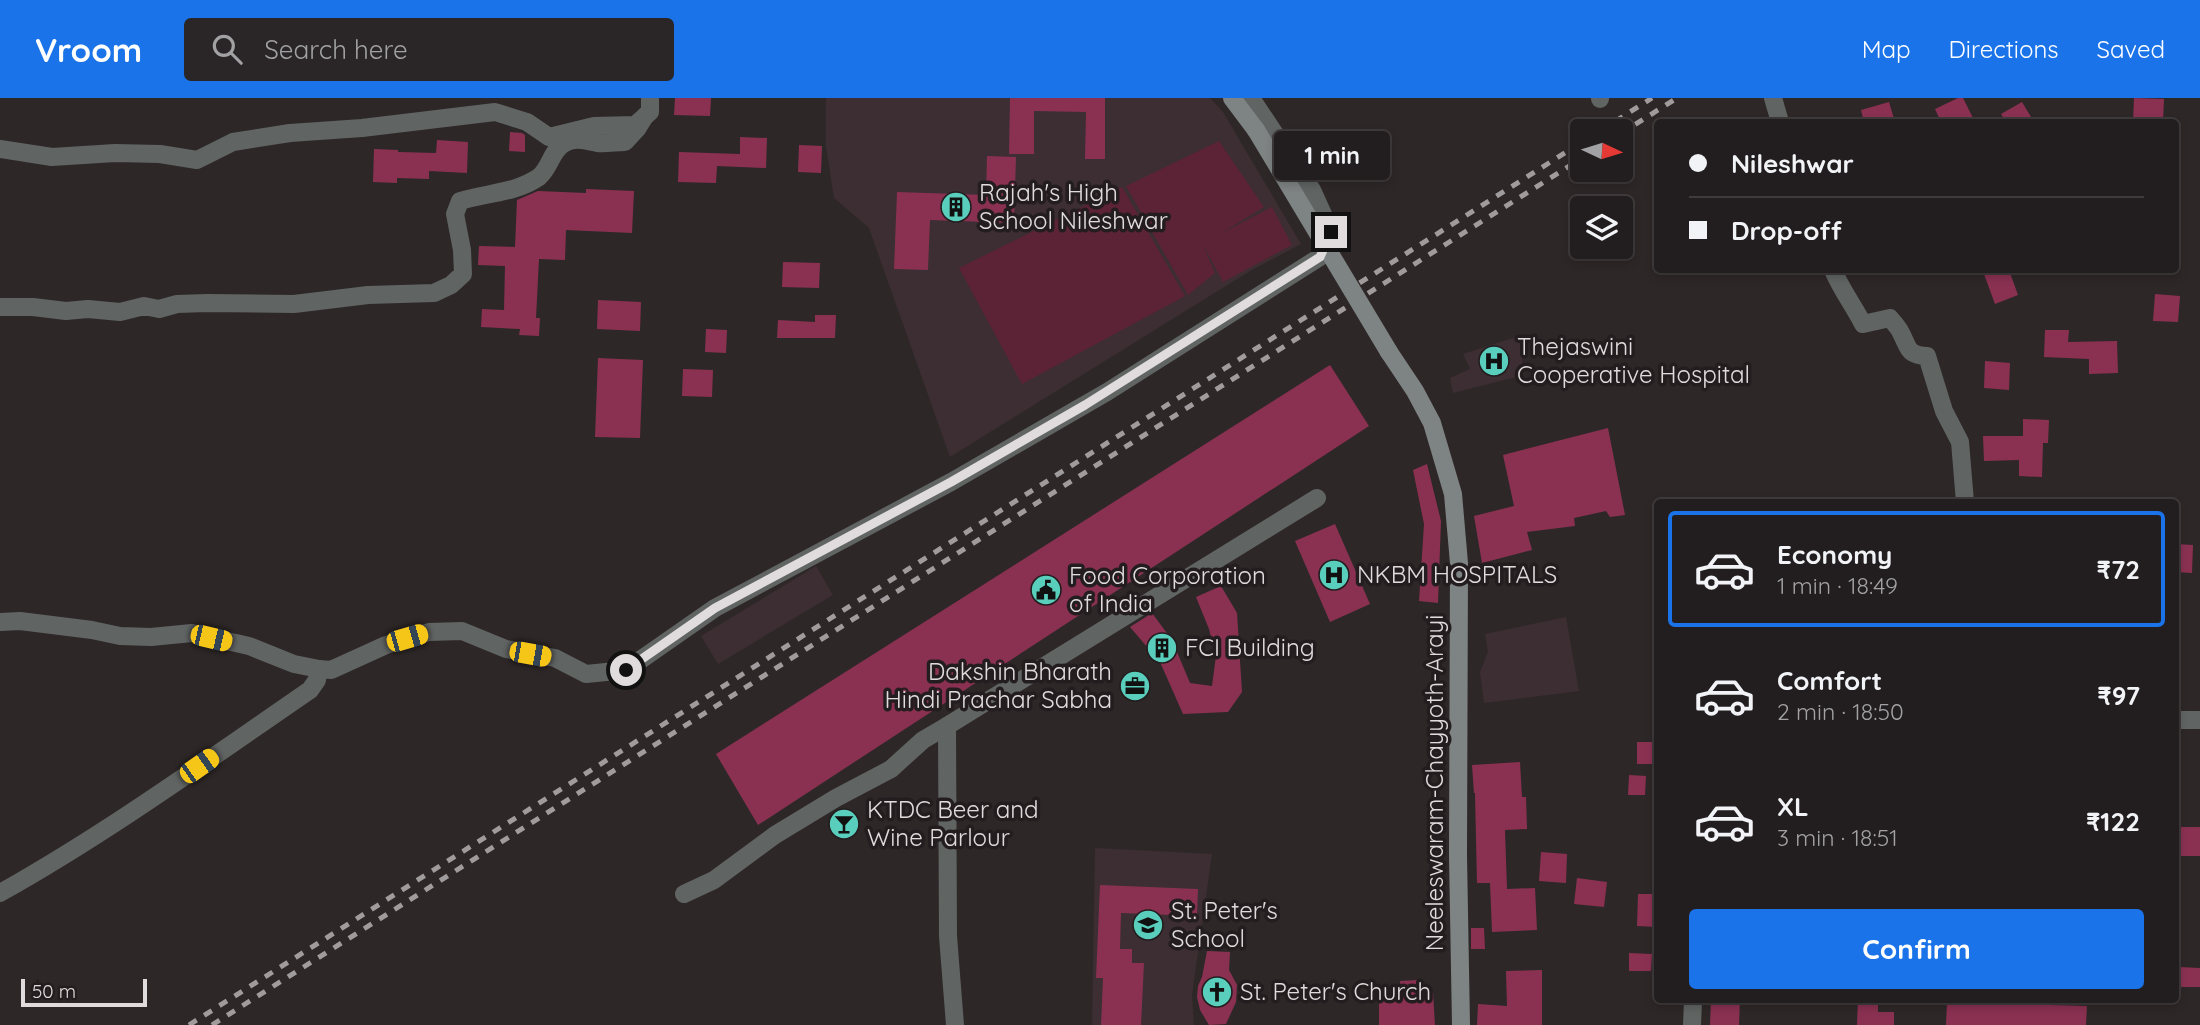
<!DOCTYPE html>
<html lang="en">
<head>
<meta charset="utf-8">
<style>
	:root { --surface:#221d1e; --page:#2a2627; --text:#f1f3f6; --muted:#a2a2a4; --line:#3f3b3c; --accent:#1a73e8 }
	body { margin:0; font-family:Quicksand,sans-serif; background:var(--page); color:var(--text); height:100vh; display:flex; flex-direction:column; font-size:26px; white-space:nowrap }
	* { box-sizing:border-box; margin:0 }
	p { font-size:23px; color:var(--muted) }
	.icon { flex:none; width:38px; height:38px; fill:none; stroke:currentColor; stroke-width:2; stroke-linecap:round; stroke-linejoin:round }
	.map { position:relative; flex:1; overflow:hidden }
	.sheet { position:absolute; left:1654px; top:401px; width:525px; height:504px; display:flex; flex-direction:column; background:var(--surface); border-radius:7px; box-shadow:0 4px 10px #0003,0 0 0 2px var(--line) }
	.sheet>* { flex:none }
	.guide { position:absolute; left:1654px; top:21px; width:525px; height:154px; border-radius:7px; box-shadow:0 4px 10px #0003,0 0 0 2px var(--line); display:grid; align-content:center; height:154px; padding:0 35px; background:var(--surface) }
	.needle { width:46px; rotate:94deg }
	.tools { position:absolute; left:1570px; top:21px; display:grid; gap:14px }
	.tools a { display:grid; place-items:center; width:63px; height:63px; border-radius:7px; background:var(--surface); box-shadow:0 4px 10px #0003,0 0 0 2px var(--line); font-size:35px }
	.scale { position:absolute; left:21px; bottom:18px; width:126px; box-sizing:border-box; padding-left:7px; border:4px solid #e0dbdc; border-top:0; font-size:19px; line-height:24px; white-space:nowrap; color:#e0dbdc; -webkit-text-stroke:5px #241d1f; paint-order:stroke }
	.end { position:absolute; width:32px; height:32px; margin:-16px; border:9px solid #e0dbdc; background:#111; box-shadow:0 0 0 4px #111 }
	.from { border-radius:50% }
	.bubble { position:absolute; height:49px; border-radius:7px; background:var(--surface); box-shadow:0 4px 10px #0003,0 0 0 2px var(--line); font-size:23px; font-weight:800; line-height:49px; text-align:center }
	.car { position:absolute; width:21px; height:42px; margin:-21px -10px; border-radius:9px; box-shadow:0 0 5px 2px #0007; background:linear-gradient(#f5c518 24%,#345 0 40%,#f5c518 0 76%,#345 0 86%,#f5c518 0) }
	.guide b { display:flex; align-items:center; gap:24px; height:66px; font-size:26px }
	.guide b+b { border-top:2px solid var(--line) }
	.guide i { width:18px; height:18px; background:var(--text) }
	ul { padding:12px 0 0; list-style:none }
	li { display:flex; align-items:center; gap:21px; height:116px; margin:0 14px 10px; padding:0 21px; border:4px solid transparent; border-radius:7px }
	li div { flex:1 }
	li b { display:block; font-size:26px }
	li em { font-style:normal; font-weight:800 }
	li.current { border-color:var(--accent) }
	li>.icon { width:63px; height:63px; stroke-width:1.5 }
	.action { display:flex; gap:14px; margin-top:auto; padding:14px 35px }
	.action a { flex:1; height:80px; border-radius:7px; background:var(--accent); color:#fff; font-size:28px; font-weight:800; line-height:80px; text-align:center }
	header { display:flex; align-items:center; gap:42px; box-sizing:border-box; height:98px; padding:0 35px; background:var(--accent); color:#fff }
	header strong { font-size:33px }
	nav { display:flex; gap:38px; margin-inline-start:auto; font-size:24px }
	.search { width:490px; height:63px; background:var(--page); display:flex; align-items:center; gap:18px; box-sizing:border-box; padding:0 24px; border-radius:7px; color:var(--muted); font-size:26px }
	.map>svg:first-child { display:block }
	.built { fill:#3c2e32 }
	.green { fill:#5c2337 }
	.building { fill:#8a3152 }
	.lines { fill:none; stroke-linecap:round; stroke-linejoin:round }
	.street { stroke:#606463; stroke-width:18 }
	.secondary { stroke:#7e8483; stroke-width:18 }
	.rail { stroke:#a09b9c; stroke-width:5; stroke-dasharray:9 9; stroke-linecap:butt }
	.secondary-bridge { stroke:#7e8483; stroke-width:18 }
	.route { stroke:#e0dbdc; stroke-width:9 }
	.labels { text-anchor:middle; stroke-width:7; stroke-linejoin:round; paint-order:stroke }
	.poi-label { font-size:24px; fill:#e0dbdc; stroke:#241d1f; text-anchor:start }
	.street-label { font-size:24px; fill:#e0dbdc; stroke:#241d1f }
</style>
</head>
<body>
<header>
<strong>Vroom</strong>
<div class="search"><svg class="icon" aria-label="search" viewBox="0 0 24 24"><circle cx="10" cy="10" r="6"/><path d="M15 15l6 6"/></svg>Search here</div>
<nav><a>Map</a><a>Directions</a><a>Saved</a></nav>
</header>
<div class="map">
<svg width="2200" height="927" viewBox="0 0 2200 927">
	<rect width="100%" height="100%" fill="#2e2728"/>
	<g class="built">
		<path d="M826 0H1210L1223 14 1301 146 1250 173 950 359 869 130 834 100 826 49Z"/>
		<path d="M1519 238 1524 277 1453 295 1450 280 1470 271 1463 256Z"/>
		<path d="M816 468 833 497 718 566 701 538Z"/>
		<path d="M1566 519 1579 593 1484 605 1480 574 1488 554 1485 536Z"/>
		<path d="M1095 750 1212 756 1192 897 1194 927H1092Z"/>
	</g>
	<g class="green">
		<path d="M1219 43 1264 109 1220 136 1272 109 1292 147 1223 184 1203 147 1215 175 1188 197 1126 88Z"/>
		<path d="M1122 89 1185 198 1022 286 959 170Z"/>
	</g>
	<g class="building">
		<path d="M675 0H711L710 18 674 17Z"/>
		<path d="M1010 0H1105V61H1085L1086 14 1034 13V56H1009Z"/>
		<path d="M1958 0H1963L1975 24H1941L1935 11Z"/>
		<path d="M2134 0 2164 1 2163 24H2133Z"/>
		<path d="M1889 4 1895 24H1864L1861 12Z"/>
		<path d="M2022 4 2034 24H2006L2001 16Z"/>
		<path d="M510 34 522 35 525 37V54L509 53Z"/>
		<path d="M740 39 767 40 766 70 717 68 716 85 678 84 679 54 740 56Z"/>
		<path d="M437 42 468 44 467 75 429 73V81L397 80V85L373 84 374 51 398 52V54L436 55Z"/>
		<path d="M799 47 822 48 821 75 798 74Z"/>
		<path d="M987 58 1016 59 1014 125 930 122 928 172 894 171 897 94 986 97Z"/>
		<path d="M586 91 634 93 632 135 566 132 565 162 539 161 536 220H540L539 238 519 237 520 231 481 229 482 211 504 212 505 168 478 167 479 148 515 149 517 102 538 93 586 95Z"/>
		<path d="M783 164 820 165 819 190 782 189Z"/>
		<path d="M1997 172H2009L2018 197 1995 206 1984 176Z"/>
		<path d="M2155 196 2180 198 2178 224 2153 223Z"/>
		<path d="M598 202 641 204 640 233 597 231Z"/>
		<path d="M815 217H836L835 240H777L778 222 815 224Z"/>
		<path d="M706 231 727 232 726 255 705 254Z"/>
		<path d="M2045 232H2069L2068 244 2117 243 2118 275 2089 276V261L2044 259Z"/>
		<path d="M598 260 643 262 640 340 595 339Z"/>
		<path d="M1985 263 2010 265 2009 292 1984 290Z"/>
		<path d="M1330 267 1369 328 758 727 716 656Z"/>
		<path d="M683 271 713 272 712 299 682 298Z"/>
		<path d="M2023 321 2049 322 2048 345H2043L2042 379 2019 378V362L1984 363 1983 338H2023Z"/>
		<path d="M1608 330 1625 417 1610 419 1606 413 1574 420 1575 428 1527 434 1532 452 1482 465 1474 418 1514 408 1503 357Z"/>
		<path d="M1427 366 1441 423 1438 505 1419 503 1424 426 1413 372Z"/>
		<path d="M1335 426 1370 506 1330 524 1295 443Z"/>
		<path d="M2175 446 2193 447 2192 475 2175 474Z"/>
		<path d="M1221 488 1237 515 1242 594 1228 614 1183 616 1160 564 1130 529 1152 515 1172 542 1190 585 1212 588 1216 558 1209 531 1196 499Z"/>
		<rect x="1637" y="644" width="20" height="22"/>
		<path d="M1520 664 1522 699H1526L1527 731 1505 732 1507 791 1535 790 1537 832 1492 834 1490 785H1477L1475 695H1474L1472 667Z"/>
		<path d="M1629 677 1646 678 1645 697H1628Z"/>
		<path d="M2180 729H2200V758H2179Z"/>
		<path d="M1541 754 1567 756 1566 785 1539 783Z"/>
		<path d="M1577 780 1607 784 1604 809 1574 806Z"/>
		<path d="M1100 787 1198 791 1197 818 1121 815 1120 851H1132V865H1144L1141 927H1101L1103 880H1096Z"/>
		<path d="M1638 796H1657V829L1637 828Z"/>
		<path d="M1471 830H1484L1485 851H1471Z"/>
		<path d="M1207 853 1230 854 1229 872 1237 887 1236 904 1226 926 1209 927 1200 912 1197 899 1198 888 1202 879Z"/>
		<path d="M1629 855 1652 856 1651 873H1629Z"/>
		<path d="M2179 869 2200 870V889H2179Z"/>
		<path d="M1542 872V927H1477L1478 906 1507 908 1506 873Z"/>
		<path d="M1418 882 1417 895H1433L1435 927H1379V896L1401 897 1400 883Z"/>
		<path d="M1711 901H1740L1739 927H1710Z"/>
		<path d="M1858 901H1878V914H1894V927H1857Z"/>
		<path d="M1947 904 2087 908 2086 927H1946Z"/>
	</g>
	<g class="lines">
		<g class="street">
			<path d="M1773 0 1780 24"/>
			<path d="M1600 1V0"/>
			<path d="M0 51 52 59 115 55 160 56 197 62 233 44 290 35 362 30 495 14 527 24 549 39 594 28 635 27 650 14V0"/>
			<path d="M1833 172C1841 191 1853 207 1863 226L1890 220C1894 225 1899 230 1901 235 1909 250 1907 257 1927 258L1944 313 1960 344 1965 404"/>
			<path d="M0 209H33L66 213 88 211 120 214 144 208 159 211 177 206 207 205 294 206 368 197 434 195 451 187 463 176 462 152 455 116 460 103C486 95 516 95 539 79 551 69 551 52 565 45 575 39 587 43 597 45 606 46 616 44 625 44L637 31 645 18"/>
			<path d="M0 524 20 523 92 532 120 538 151 539 192 535 249 548 294 566 319 571 331 572 386 547 429 534 462 533 506 551 555 560 586 576 626 572 715 510 951 384 1107 294 1320 159 1331 134 1312 92 1251 0"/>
			<path d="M2175 622H2200"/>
			<path d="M0 795C107 735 208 662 310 592L317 582 319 571"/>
			<path d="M684 796 714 782 775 737 836 700 891 671 923 642 947 628"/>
			<path d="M955 927 948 838 947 628 1317 400"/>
			<path d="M1692 927 1693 903"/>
		</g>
		<g class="secondary">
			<path d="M1232 0 1256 32"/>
			<path d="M1389 254 1415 293 1432 325 1453 396 1459 465 1458 758 1461 927"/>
		</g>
		<g class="rail">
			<path d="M1600 33 1652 0"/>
			<path d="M1620 36 1677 0"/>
			<path d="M189 927 1582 44"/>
			<path d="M212 927 1582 60"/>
		</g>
		<path class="secondary-bridge" d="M1256 32 1389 254"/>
	</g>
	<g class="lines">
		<path class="route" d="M626 572 715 510 951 384 1085 307 1320 159 1331 134"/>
	</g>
	<defs>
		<g id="building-disc" transform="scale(1.575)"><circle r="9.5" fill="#5acebd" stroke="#241d1f"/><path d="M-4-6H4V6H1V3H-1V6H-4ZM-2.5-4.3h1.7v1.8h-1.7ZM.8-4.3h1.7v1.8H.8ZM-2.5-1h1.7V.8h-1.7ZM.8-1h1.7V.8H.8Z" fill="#111"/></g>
		<g id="hospital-disc" transform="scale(1.575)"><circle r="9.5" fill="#5acebd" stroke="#241d1f"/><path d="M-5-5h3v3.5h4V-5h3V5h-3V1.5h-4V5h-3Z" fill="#111"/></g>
		<g id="civic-disc" transform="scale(1.575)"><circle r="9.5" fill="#5acebd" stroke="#241d1f"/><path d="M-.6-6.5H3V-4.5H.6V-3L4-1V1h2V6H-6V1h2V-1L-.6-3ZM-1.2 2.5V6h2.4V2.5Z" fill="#111"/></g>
		<g id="office-disc" transform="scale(1.575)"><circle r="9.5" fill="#5acebd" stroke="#241d1f"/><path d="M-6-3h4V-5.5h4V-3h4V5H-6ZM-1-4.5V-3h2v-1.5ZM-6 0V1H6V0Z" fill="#111"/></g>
		<g id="bar-disc" transform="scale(1.575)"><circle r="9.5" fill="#5acebd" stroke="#241d1f"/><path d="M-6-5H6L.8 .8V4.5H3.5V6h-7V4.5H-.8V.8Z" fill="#111"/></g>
		<g id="school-disc" transform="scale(1.575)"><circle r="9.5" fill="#5acebd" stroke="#241d1f"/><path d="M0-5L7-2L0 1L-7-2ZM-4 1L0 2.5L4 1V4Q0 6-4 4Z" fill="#111"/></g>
		<g id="church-disc" transform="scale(1.575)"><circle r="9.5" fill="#5acebd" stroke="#241d1f"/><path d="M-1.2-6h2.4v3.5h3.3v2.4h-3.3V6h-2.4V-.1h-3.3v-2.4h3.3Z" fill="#111"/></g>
	</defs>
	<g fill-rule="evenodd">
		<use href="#building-disc" x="956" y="109"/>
		<use href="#hospital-disc" x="1494" y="263"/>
		<use href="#hospital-disc" x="1334" y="477"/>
		<use href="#civic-disc" x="1046" y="492"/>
		<use href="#building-disc" x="1162" y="550"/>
		<use href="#office-disc" x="1135" y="588"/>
		<use href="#bar-disc" x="844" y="726"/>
		<use href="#school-disc" x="1148" y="827"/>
		<use href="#church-disc" x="1217" y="894"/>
	</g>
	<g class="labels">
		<g class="poi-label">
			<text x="979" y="103">Rajah's High<tspan x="979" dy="28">School Nileshwar</tspan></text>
			<text x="1517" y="257">Thejaswini<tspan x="1517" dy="28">Cooperative Hospital</tspan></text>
			<text x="1357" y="485">NKBM HOSPITALS</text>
			<text x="1069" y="486">Food Corporation<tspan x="1069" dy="28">of India</tspan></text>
			<text x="1185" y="558">FCI Building</text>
			<text x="1112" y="582" text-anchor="end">Dakshin Bharath<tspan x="1112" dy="28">Hindi Prachar Sabha</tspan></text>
			<text x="867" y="720">KTDC Beer and<tspan x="867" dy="28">Wine Parlour</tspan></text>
			<text x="1171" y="821">St. Peter's<tspan x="1171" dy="28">School</tspan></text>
			<text x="1240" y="902">St. Peter's Church</text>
		</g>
		<g class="street-label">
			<text transform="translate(1435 685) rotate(-90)" y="8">Neeleswaram-Chayyoth-Arayi</text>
		</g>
	</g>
</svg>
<div class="tools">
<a><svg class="needle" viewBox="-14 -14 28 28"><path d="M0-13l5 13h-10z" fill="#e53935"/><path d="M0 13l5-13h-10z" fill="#a2a2a4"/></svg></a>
<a><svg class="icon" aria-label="layers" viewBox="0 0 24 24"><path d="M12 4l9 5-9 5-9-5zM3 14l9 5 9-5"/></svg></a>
</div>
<div class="scale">50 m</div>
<i class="end from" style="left:626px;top:572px"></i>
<i class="end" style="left:1331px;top:134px"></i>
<div class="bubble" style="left:1274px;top:33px;width:116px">1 min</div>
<i class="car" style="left:211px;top:540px;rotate:103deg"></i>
<i class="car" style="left:407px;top:540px;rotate:74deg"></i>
<i class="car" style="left:530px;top:556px;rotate:100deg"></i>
<i class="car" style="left:199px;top:668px;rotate:55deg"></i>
<div class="guide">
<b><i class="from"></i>Nileshwar</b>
<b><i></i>Drop-off</b>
</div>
<section class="sheet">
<ul>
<li class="current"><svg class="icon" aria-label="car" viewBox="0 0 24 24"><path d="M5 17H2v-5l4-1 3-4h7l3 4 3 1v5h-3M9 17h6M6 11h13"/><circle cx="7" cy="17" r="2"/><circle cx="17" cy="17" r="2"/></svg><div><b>Economy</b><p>1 min · 18:49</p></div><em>₹72</em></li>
<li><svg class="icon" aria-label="car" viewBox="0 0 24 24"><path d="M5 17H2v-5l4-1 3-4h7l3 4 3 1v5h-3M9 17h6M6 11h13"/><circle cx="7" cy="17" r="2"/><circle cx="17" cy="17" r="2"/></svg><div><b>Comfort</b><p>2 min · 18:50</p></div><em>₹97</em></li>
<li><svg class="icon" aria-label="car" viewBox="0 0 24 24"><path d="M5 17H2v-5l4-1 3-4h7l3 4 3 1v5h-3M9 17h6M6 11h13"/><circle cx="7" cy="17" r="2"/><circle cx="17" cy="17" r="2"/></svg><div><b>XL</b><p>3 min · 18:51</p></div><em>₹122</em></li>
</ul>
<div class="action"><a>Confirm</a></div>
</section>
</div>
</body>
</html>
